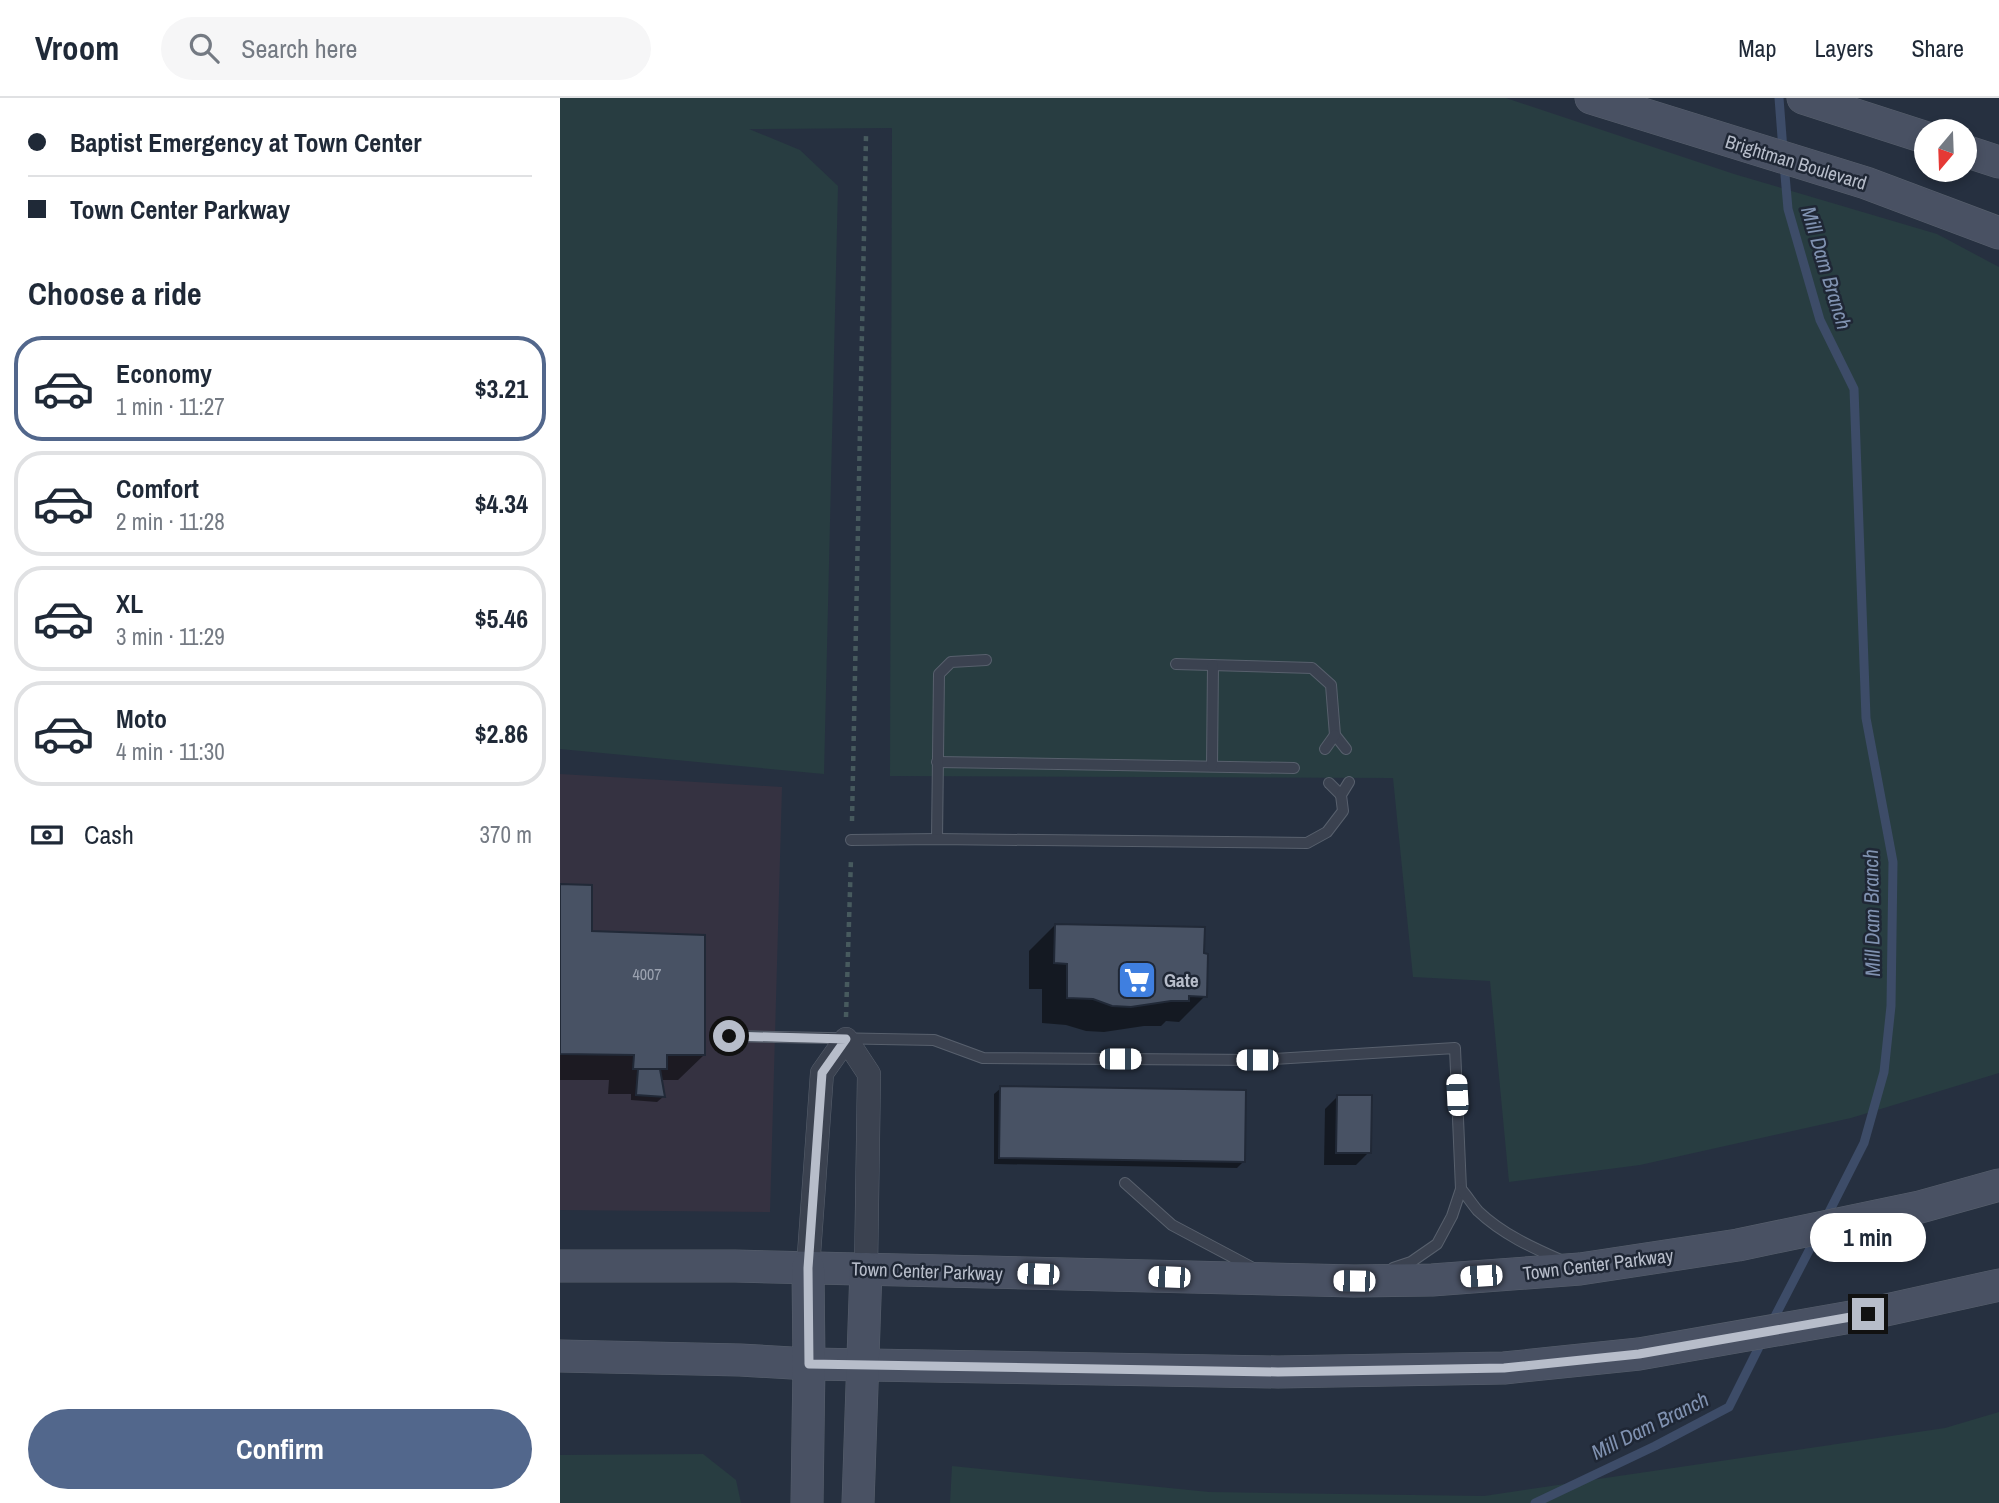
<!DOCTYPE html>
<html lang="en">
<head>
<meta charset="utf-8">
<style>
	:root { --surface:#fff; --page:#f6f6f7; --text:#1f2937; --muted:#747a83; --line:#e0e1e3; --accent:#52678c }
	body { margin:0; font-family:"Archivo Narrow",sans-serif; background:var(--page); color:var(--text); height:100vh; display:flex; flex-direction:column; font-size:26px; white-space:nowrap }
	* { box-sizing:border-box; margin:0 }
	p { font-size:23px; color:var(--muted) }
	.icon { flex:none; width:38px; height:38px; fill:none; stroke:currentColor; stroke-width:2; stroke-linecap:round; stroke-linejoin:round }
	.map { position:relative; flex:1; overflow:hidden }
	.panel { display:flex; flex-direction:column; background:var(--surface); width:560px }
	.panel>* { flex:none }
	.top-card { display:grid; align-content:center; height:154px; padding:0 28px; background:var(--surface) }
	.needle { width:46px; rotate:199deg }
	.buttons { position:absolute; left:1354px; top:21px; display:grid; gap:14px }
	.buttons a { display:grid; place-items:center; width:63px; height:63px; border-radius:50%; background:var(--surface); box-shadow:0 4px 10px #0003; font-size:35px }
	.end { position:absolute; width:32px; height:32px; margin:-16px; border:9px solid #b7bdca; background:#111; box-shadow:0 0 0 4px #111 }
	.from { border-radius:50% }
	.bubble { position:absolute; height:49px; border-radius:24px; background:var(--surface); box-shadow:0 4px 10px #0003; font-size:23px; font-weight:800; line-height:49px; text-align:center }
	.car { position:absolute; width:21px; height:42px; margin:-21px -10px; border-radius:9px; box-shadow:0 0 5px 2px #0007; background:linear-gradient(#fff 24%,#345 0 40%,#fff 0 76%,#345 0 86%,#fff 0) }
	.top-card b { display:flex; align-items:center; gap:24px; height:66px; font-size:26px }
	.top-card b+b { border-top:2px solid var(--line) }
	.top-card i { width:18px; height:18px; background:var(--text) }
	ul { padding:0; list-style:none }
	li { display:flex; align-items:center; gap:21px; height:105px; margin:0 14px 10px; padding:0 14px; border:4px solid var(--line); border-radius:28px }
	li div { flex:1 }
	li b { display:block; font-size:26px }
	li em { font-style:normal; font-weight:800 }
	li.active { border-color:var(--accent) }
	li>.icon { width:63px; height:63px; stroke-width:1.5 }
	h2 { padding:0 28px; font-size:32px; line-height:84px }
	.pay { display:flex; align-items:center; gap:18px; height:77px; padding:0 28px; font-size:26px }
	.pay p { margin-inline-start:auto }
	.primary-button { display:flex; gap:14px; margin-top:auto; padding:14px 28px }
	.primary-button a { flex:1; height:80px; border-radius:42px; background:var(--accent); color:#fff; font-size:28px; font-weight:800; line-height:80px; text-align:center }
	header { display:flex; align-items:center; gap:42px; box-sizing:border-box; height:98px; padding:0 35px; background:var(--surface); border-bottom:2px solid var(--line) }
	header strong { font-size:33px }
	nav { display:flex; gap:38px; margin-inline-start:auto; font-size:24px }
	.search { width:490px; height:63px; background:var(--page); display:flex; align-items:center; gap:18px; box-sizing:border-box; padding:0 24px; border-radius:38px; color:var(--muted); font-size:26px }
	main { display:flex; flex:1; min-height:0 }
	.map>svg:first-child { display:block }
	.medical { fill:#353241 }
	.green { fill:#283d41 }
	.shadow { fill:#0007 }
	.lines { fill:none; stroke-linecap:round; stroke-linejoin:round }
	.stream { stroke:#3d4c68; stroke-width:9 }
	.building { fill:#485264; stroke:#212937; stroke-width:2 }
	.lane-casing { stroke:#58606d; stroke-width:12 }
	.street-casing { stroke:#58606d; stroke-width:24 }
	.secondary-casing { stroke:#58606d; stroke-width:33 }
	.path { stroke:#475a5e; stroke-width:4.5; stroke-dasharray:5 5; stroke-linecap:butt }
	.lane { stroke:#3b4250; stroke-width:10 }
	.street { stroke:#3b4250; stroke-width:23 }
	.secondary { stroke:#495163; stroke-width:32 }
	.route { stroke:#b7bdca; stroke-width:9 }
	.labels { text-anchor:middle; stroke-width:5; stroke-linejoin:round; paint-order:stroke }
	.number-label { font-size:16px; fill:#9ba2b0 }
	.street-label { font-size:19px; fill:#b7bdca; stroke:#1f2735 }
	.poi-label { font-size:19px; font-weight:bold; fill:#b7bdca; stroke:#1f2735; text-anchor:start }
	.water-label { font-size:21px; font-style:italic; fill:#8092b1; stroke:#1f2735 }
</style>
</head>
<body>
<header>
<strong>Vroom</strong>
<div class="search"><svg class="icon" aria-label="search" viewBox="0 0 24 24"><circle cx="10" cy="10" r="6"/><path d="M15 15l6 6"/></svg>Search here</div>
<nav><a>Map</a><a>Layers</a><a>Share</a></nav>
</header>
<main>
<section class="panel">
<div class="top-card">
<b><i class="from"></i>Baptist Emergency at Town Center</b>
<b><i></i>Town Center Parkway</b>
</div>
<h2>Choose a ride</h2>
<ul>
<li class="active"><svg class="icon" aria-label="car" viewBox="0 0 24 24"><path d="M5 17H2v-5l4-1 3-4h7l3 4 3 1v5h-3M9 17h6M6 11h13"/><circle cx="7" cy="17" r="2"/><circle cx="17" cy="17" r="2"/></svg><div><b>Economy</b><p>1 min · 11:27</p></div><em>$3.21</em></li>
<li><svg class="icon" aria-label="car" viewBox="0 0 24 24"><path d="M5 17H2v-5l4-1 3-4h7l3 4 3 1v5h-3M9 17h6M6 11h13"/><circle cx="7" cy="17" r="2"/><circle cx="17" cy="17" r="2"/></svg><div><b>Comfort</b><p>2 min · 11:28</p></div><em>$4.34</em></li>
<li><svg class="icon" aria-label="car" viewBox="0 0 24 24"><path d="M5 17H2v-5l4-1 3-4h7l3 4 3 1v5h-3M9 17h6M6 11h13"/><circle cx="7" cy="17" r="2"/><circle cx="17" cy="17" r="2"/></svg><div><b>XL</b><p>3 min · 11:29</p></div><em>$5.46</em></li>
<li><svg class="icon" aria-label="car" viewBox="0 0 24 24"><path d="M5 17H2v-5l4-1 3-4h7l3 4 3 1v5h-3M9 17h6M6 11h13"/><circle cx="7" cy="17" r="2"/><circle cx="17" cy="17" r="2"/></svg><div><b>Moto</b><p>4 min · 11:30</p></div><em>$2.86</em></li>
</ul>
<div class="pay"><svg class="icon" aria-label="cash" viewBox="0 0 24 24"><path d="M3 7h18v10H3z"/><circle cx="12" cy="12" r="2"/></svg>Cash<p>370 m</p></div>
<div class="primary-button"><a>Confirm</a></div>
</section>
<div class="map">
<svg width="1439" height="1405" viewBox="0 0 1439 1405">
	<rect width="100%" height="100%" fill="#263040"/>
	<path class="medical" d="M0 676 222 689 210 1114 0 1112Z"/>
	<g class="green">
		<path d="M0 0H946L1174 76 1377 136 1439 169V975L1291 1020 1080 1067 949 1084 930 883 853 879 833 680 330 678 332 30 189 31 240 52 278 88 264 676 0 651Z"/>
		<path d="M1439 1314V1405H390L392 1368 649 1394 924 1398 1385 1330Z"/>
		<path d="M143 1356 176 1382 181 1405H0V1357Z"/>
	</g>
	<g class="shadow">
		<path d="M0 788 31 835 144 957 118 982H100L103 999 97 1004 71 1002V996H48L49 982H0Z"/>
		<path d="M495 827 645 898 619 924 606 923 601 928H584L544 934 526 933 506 927 482 925V891H469V853Z"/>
		<path d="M441 990 683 1064 677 1070 434 1066V996Z"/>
		<path d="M778 998 809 1054 796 1067H764L765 1011Z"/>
	</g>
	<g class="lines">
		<g class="stream">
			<path d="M1219 0 1223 52"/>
			<path d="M1224 66 1228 111 1260 222 1294 291 1306 620 1333 764 1331 908 1324 974 1304 1045 1266 1120"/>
			<path d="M1211 1226 1256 1139"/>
			<path d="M975 1405 1095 1348 1169 1309 1203 1241"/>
		</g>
	</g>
	<g class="building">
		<path d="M0 786 32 787V833L145 837V957H107V971H73L74 957 0 956Z"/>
		<path d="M495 826 645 829 644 855 648 856 647 899 629 898V903H611L571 909 552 908 533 901 507 900V866L494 865Z"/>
		<path d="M78 971H100L105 999 76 997Z"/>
		<path d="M440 988 686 992 685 1064 439 1060Z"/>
		<path d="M777 997H812L811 1055H776Z"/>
	</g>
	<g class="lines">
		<g class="lane-casing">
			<g id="lane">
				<path d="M616 566 752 570 771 587 775 637 786 651"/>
				<path d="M765 651 775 637"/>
				<path d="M377 664 734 670"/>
				<path d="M652 668 653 567"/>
				<path d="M769 685 781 697"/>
				<path d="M377 741 379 576 391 564 426 562"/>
				<path d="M291 742 377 741 747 745 767 734 783 713 781 697 789 684"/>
				<path d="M169 938 374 942 423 960 697 962 895 950 901 1091 892 1118 877 1146 851 1164 833 1170"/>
				<path d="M565 1085 612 1127 693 1170"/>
				<path d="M901 1091C907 1098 912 1106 918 1113 942 1136 973 1150 1003 1163"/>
			</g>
		</g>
		<g class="street-casing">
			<path id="street" d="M248 1170 262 975 286 941 309 976 306 1171"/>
		</g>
		<g class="secondary-casing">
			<g id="secondary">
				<path d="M1031 0 1306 85 1439 135"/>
				<path d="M1243 0 1367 40"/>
				<path d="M1405 53 1439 64"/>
				<path d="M0 1168H175L794 1183 872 1182 1020 1171 1178 1147 1360 1109 1439 1087"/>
				<path d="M0 1258 180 1262 249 1266 718 1274 944 1270 1079 1256 1308 1216 1439 1187"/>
				<path d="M247 1405 249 1266 248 1170"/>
				<path d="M298 1405 306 1171"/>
			</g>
		</g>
		<g class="path">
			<path d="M292 723 306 38"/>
			<path d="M286 919 291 760"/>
		</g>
		<use href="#lane" class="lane"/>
		<use href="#street" class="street"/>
		<use href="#secondary" class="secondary"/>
	</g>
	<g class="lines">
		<path class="route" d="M169 938 286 941 262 975 248 1170 249 1266 718 1274 944 1270 1079 1256 1308 1216"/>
	</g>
	<defs>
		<g id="supermarket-square" transform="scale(2.0125)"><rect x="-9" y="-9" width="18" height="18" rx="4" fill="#3f7fe0" stroke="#1f2735"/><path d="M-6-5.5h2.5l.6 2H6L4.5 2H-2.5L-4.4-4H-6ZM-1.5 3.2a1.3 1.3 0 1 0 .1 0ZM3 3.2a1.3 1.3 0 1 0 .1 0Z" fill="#fff"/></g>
	</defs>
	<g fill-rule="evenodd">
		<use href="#supermarket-square" x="577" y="882"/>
	</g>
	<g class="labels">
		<g class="number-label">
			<text x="87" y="882">4007</text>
		</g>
		<g class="street-label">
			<text transform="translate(1236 64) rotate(17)" y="7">Brightman Boulevard</text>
			<text transform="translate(1038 1166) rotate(-7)" y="7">Town Center Parkway</text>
			<text transform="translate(367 1173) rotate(2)" y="7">Town Center Parkway</text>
		</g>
		<g class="poi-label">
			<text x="604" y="889">Gate</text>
		</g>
		<g class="water-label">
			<text transform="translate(1266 170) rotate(73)" y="7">Mill Dam Branch</text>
			<text transform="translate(1312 815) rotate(-91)" y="7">Mill Dam Branch</text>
			<text transform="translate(1090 1328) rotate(-26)" y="7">Mill Dam Branch</text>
		</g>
	</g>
</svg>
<div class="buttons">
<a><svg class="needle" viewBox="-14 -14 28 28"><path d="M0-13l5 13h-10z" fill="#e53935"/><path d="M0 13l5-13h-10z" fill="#747a83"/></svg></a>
</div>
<i class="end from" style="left:169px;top:938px"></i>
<i class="end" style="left:1308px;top:1216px"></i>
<div class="bubble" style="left:1250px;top:1115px;width:116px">1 min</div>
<i class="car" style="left:560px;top:961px;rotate:90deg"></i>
<i class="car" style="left:697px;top:962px;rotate:270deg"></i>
<i class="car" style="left:897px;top:997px;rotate:357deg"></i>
<i class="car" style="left:478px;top:1176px;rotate:272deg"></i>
<i class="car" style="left:921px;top:1178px;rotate:266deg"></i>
<i class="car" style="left:609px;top:1179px;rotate:272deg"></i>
<i class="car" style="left:794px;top:1183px;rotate:271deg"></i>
</div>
</main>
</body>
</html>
